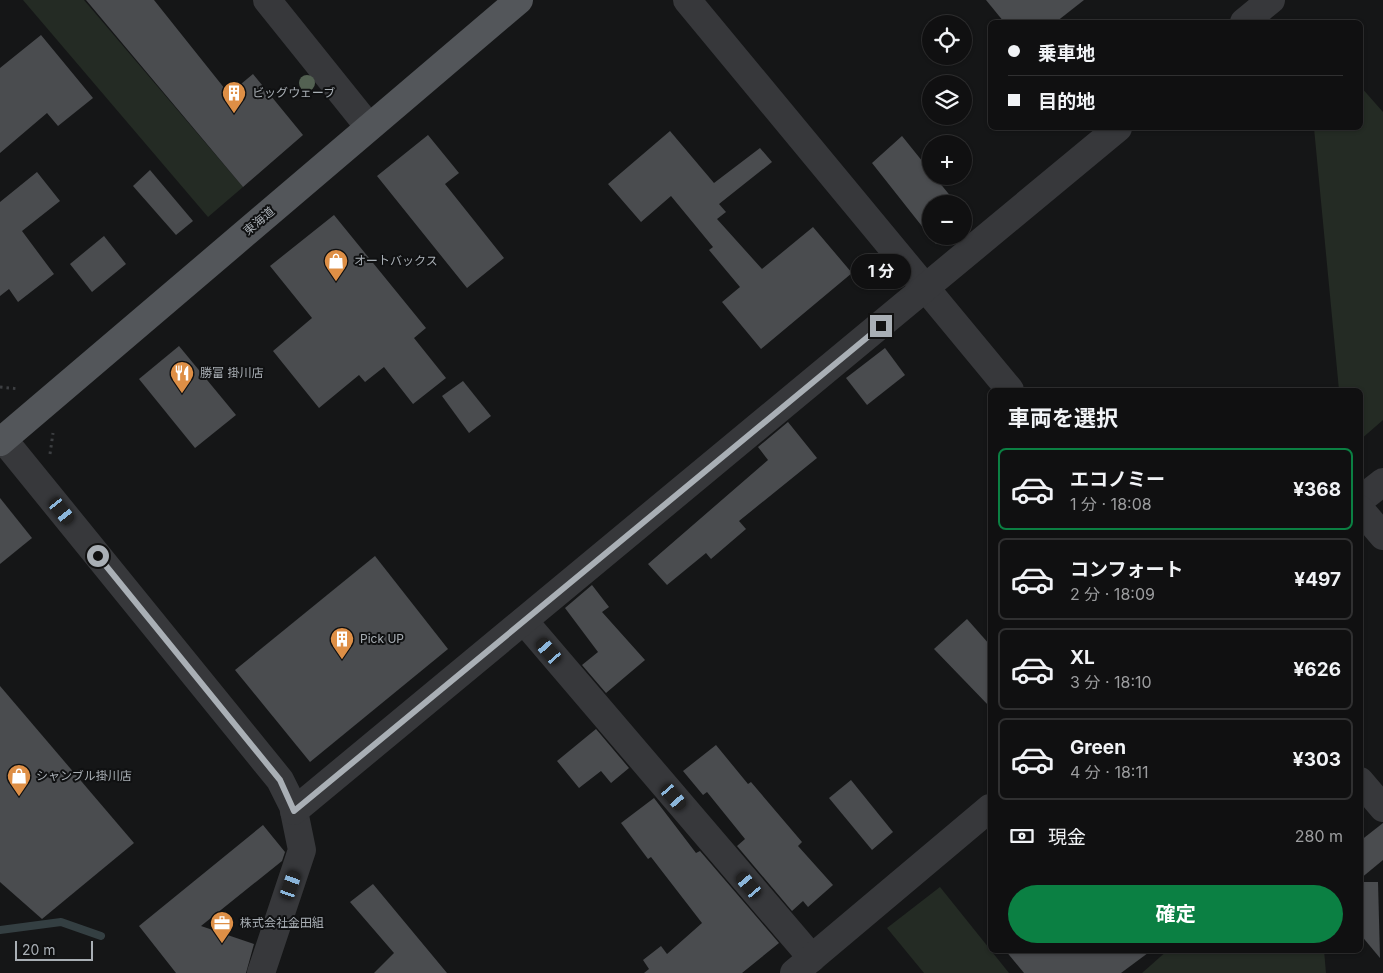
<!DOCTYPE html>
<html lang="ja">
<head>
<meta charset="utf-8">
<style>
	:root { --surface:#101011; --page:#19191a; --text:#f1f3f6; --muted:#9c9d9f; --line:#303031; --accent:#0b8043 }
	body { margin:0; font-family:Inter,"Noto Sans JP",sans-serif; background:var(--page); color:var(--text); height:100vh; display:flex; flex-direction:column; font-size:19px; white-space:nowrap }
	* { box-sizing:border-box; margin:0 }
	p { font-size:16px; color:var(--muted) }
	.icon { flex:none; width:28px; height:28px; fill:none; stroke:currentColor; stroke-width:2; stroke-linecap:round; stroke-linejoin:round }
	.map { position:relative; flex:1; overflow:hidden }
	.panel { position:absolute; left:988px; top:388px; width:375px; height:565px; display:flex; flex-direction:column; background:var(--surface); border-radius:8px; box-shadow:0 1px 4px #0004,0 0 0 1px var(--line) }
	.panel>* { flex:none }
	.banner { position:absolute; left:988px; top:20px; width:375px; height:110px; border-radius:8px; box-shadow:0 1px 4px #0004,0 0 0 1px var(--line); display:grid; align-content:center; height:110px; padding:0 20px; background:var(--surface) }
	.controls { position:absolute; left:922px; top:15px; display:grid; gap:10px }
	.controls a { display:grid; place-items:center; width:50px; height:50px; border-radius:50%; background:var(--surface); box-shadow:0 1px 4px #0004,0 0 0 1px var(--line); font-size:25px }
	.scale { position:absolute; left:15px; bottom:12px; width:78px; box-sizing:border-box; padding-left:5px; border:2px solid #a9afb5; border-top:0; font-size:14px; line-height:18px; white-space:nowrap; color:#a9afb5; -webkit-text-stroke:4px #101112; paint-order:stroke }
	.end { position:absolute; width:22px; height:22px; margin:-11px; border:6px solid #a9afb5; background:#111; box-shadow:0 0 0 2px #111 }
	.from { border-radius:50% }
	.bubble { position:absolute; height:35px; border-radius:18px; background:var(--surface); box-shadow:0 1px 4px #0004,0 0 0 1px var(--line); font-size:16px; font-weight:700; line-height:35px; text-align:center }
	.car { position:absolute; width:15px; height:30px; margin:-15px -8px; border-radius:6px; box-shadow:0 0 4px 1px #0007; background:linear-gradient(#222 24%,#8ab4d8 0 40%,#222 0 76%,#8ab4d8 0 86%,#222 0) }
	.banner b { display:flex; align-items:center; gap:18px; height:48px; font-size:19px }
	.banner b+b { border-top:1px solid var(--line) }
	.banner i { width:12px; height:12px; background:var(--text) }
	ul { padding:0; list-style:none }
	li { display:flex; align-items:center; gap:15px; height:82px; margin:0 10px 8px; padding:0 10px; border:2px solid var(--line); border-radius:8px }
	li div { flex:1 }
	li b { display:block; font-size:19px }
	li em { font-style:normal; font-weight:700 }
	li.selected { border-color:var(--accent) }
	li>.icon { width:45px; height:45px; stroke-width:1.5 }
	h2 { padding:0 20px; font-size:22px; line-height:60px }
	.pay { display:flex; align-items:center; gap:12px; height:55px; padding:0 20px; font-size:19px }
	.pay p { margin-inline-start:auto }
	.cta { display:flex; gap:10px; margin-top:auto; padding:10px 20px }
	.cta a { flex:1; height:58px; border-radius:30px; background:var(--accent); color:#fff; font-size:20px; font-weight:700; line-height:58px; text-align:center }
	.map>svg:first-child { display:block }
	.green { fill:#242b24 }
	.lines { fill:none; stroke-linecap:round; stroke-linejoin:round }
	.stream { stroke:#343f42; stroke-width:8 }
	.building { fill:#4a4c4f }
	.path { stroke:#3d3f42; stroke-width:3; stroke-dasharray:2.5 4; stroke-linecap:butt }
	.minor { stroke:#37383b; stroke-width:28 }
	.major { stroke:#53565a; stroke-width:28 }
	.tree { fill:#536152 }
	.route { stroke:#a9afb5; stroke-width:6 }
	.labels { text-anchor:middle; stroke-width:4; stroke-linejoin:round; paint-order:stroke }
	.poi-label { font-size:12px; fill:#a9afb5; stroke:#101112; text-anchor:start }
	.street-label { font-size:12px; fill:#a9afb5; stroke:#101112 }
</style>
</head>
<body>
<div class="map">
<svg width="1383" height="973" viewBox="0 0 1383 973">
	<rect width="100%" height="100%" fill="#151617"/>
	<g class="green">
		<path d="M23 0H84L243 187 208 217Z"/>
		<path d="M1360 86 1383 112V420L1360 440V390H1339L1314 128H1360Z"/>
		<path d="M940 887 1009 973H924L887 928Z"/>
		<path d="M1168 950H1324L1326 973H1142Z"/>
	</g>
	<g class="lines">
		<path class="stream" d="M0 930 61 922 101 936"/>
	</g>
	<g class="building">
		<path d="M86 0H154L229 94 253 74 303 135 243 187Z"/>
		<path d="M986 0H1084L1056 22H1004Z"/>
		<path d="M41 35 93 98 58 126 47 113 0 153V68Z"/>
		<path d="M670 131 714 183 760 148 772 162 719 204 726 212 717 219 762 269 813 227 852 273 761 349 722 302 740 287 709 250 713 247 671 196 641 222 608 184Z"/>
		<path d="M428 135 459 173 445 184 504 258 467 288 377 176Z"/>
		<path d="M902 136 931 172V176H934L957 204H931V236H945L936 244 872 163Z"/>
		<path d="M150 170 193 221 176 235 133 186Z"/>
		<path d="M37 172 60 201 22 231 54 274 18 302 9 289 0 296V202Z"/>
		<path d="M334 215 426 328 414 338 446 378 413 404 384 367 365 382 359 375 319 408 273 351 312 318 270 266Z"/>
		<path d="M104 236 126 264 92 292 70 264Z"/>
		<path d="M179 346 236 415 195 448 139 379Z"/>
		<path d="M885 348 905 375 867 405 846 378Z"/>
		<path d="M463 381 491 416 469 433 442 396Z"/>
		<path d="M788 422 817 458 739 521 746 529 711 559 706 553 667 585 648 564 768 460 758 447Z"/>
		<path d="M0 498 32 538 0 564Z"/>
		<path d="M375 556 448 649 310 762 235 670Z"/>
		<path d="M592 585 609 607 602 612 645 660 606 693 582 665 598 652 565 608Z"/>
		<path d="M967 619 990 645V707L934 649Z"/>
		<path d="M0 686 134 843 42 919 0 882Z"/>
		<path d="M596 729 629 768 611 783 601 771 579 788 557 761Z"/>
		<path d="M716 745 748 784 751 782 802 842 798 846 833 885 808 907 803 901 792 911 737 846 745 839 707 792 703 795 683 771Z"/>
		<path d="M851 780 893 832 872 850 829 798Z"/>
		<path d="M654 798 696 853 700 851 779 943 742 973H644L649 969 643 960 661 946 667 954 702 923 651 857 648 859 621 823Z"/>
		<path d="M1383 823V860L1360 879V841Z"/>
		<path d="M263 825 285 852 282 861 201 926 254 944 246 973H176L139 926Z"/>
		<path d="M1360 882H1378L1380 958 1360 934Z"/>
		<path d="M373 884 447 973H374L394 953 350 902Z"/>
		<path d="M1005 950H1152L1121 973H1024Z"/>
	</g>
	<g class="lines">
		<g class="path">
			<path d="M0 387 19 389"/>
			<path d="M50 454 53 433"/>
		</g>
		<g class="minor">
			<path d="M267 0 369 127"/>
			<path d="M687 0 1010 390"/>
			<path d="M1244 22 1271 0"/>
			<path d="M3 439 280 780 293 806 302 850 261 973"/>
			<path d="M1360 500 1383 482"/>
			<path d="M1360 509 1383 536"/>
			<path d="M524 621 812 958"/>
			<path d="M1360 781 1383 808"/>
			<path d="M294 811 1118 128"/>
			<path d="M794 973 990 808"/>
		</g>
		<path class="major" d="M0 442 519 0"/>
	</g>
	<circle class="tree" cx="307" cy="83" r="8"/>
	<g class="lines">
		<path class="route" d="M98 556 280 780 294 811 881 326"/>
	</g>
	<defs>
		<g id="building-pin" transform="scale(1.25)"><path d="M0 17L-7.5 6A9.5 9.5 0 1 1 7.5 6Z" fill="#de8f46" stroke="#101112"/><path d="M-4-6H4V6H1V3H-1V6H-4ZM-2.5-4.3h1.7v1.8h-1.7ZM.8-4.3h1.7v1.8H.8ZM-2.5-1h1.7V.8h-1.7ZM.8-1h1.7V.8H.8Z" fill="#fff"/></g>
		<g id="shop-pin" transform="scale(1.25)"><path d="M0 17L-7.5 6A9.5 9.5 0 1 1 7.5 6Z" fill="#de8f46" stroke="#101112"/><path d="M-5-2.5h2.3a2.7 3.5 0 0 1 5.4 0H5L5.5 6h-11ZM-1.5-2.5h3a1.5 2.3 0 0 0-3 0Z" fill="#fff"/></g>
		<g id="restaurant-pin" transform="scale(1.25)"><path d="M0 17L-7.5 6A9.5 9.5 0 1 1 7.5 6Z" fill="#de8f46" stroke="#101112"/><path d="M-5-6h1v4h1v-4h1v4h1v-4h1v5L-1.5 .5V6h-2V.5L-5-1ZM5-6V6H3V1.5H1.5Q1.5-4 5-6Z" fill="#fff"/></g>
		<g id="office-pin" transform="scale(1.25)"><path d="M0 17L-7.5 6A9.5 9.5 0 1 1 7.5 6Z" fill="#de8f46" stroke="#101112"/><path d="M-6-3h4V-5.5h4V-3h4V5H-6ZM-1-4.5V-3h2v-1.5ZM-6 0V1H6V0Z" fill="#fff"/></g>
	</defs>
	<g fill-rule="evenodd">
		<use href="#building-pin" x="234" y="93"/>
		<use href="#shop-pin" x="336" y="261"/>
		<use href="#restaurant-pin" x="182" y="373"/>
		<use href="#building-pin" x="342" y="639"/>
		<use href="#shop-pin" x="19" y="776"/>
		<use href="#office-pin" x="222" y="923"/>
	</g>
	<g class="labels">
		<g class="poi-label">
			<text x="252" y="97">ビッグウェーブ</text>
			<text x="354" y="265">オートバックス</text>
			<text x="200" y="377">勝富 掛川店</text>
			<text x="360" y="643">Pick UP</text>
			<text x="36" y="780">シャンブル掛川店</text>
			<text x="240" y="927">株式会社金田組</text>
		</g>
		<g class="street-label">
			<text transform="translate(259 221) rotate(-40)" y="4">東海道</text>
		</g>
	</g>
</svg>
<div class="controls">
<a><svg class="icon" aria-label="locate" viewBox="0 0 24 24"><circle cx="12" cy="12" r="6"/><path d="M12 2v4M12 18v4M2 12h4M18 12h4"/></svg></a>
<a><svg class="icon" aria-label="layers" viewBox="0 0 24 24"><path d="M12 4l9 5-9 5-9-5zM3 14l9 5 9-5"/></svg></a>
<a>+</a>
<a>−</a>
</div>
<div class="scale">20 m</div>
<i class="end from" style="left:98px;top:556px"></i>
<i class="end" style="left:881px;top:326px"></i>
<div class="bubble" style="left:851px;top:254px;width:60px">1 分</div>
<i class="car" style="left:62px;top:511px;rotate:141deg"></i>
<i class="car" style="left:549px;top:651px;rotate:319deg"></i>
<i class="car" style="left:674px;top:797px;rotate:139deg"></i>
<i class="car" style="left:291px;top:885px;rotate:19deg"></i>
<i class="car" style="left:749px;top:885px;rotate:320deg"></i>
<div class="banner">
<b><i class="from"></i>乗車地</b>
<b><i></i>目的地</b>
</div>
<section class="panel">
<h2>車両を選択</h2>
<ul>
<li class="selected"><svg class="icon" aria-label="car" viewBox="0 0 24 24"><path d="M5 17H2v-5l4-1 3-4h7l3 4 3 1v5h-3M9 17h6M6 11h13"/><circle cx="7" cy="17" r="2"/><circle cx="17" cy="17" r="2"/></svg><div><b>エコノミー</b><p>1 分 · 18:08</p></div><em>¥368</em></li>
<li><svg class="icon" aria-label="car" viewBox="0 0 24 24"><path d="M5 17H2v-5l4-1 3-4h7l3 4 3 1v5h-3M9 17h6M6 11h13"/><circle cx="7" cy="17" r="2"/><circle cx="17" cy="17" r="2"/></svg><div><b>コンフォート</b><p>2 分 · 18:09</p></div><em>¥497</em></li>
<li><svg class="icon" aria-label="car" viewBox="0 0 24 24"><path d="M5 17H2v-5l4-1 3-4h7l3 4 3 1v5h-3M9 17h6M6 11h13"/><circle cx="7" cy="17" r="2"/><circle cx="17" cy="17" r="2"/></svg><div><b>XL</b><p>3 分 · 18:10</p></div><em>¥626</em></li>
<li><svg class="icon" aria-label="car" viewBox="0 0 24 24"><path d="M5 17H2v-5l4-1 3-4h7l3 4 3 1v5h-3M9 17h6M6 11h13"/><circle cx="7" cy="17" r="2"/><circle cx="17" cy="17" r="2"/></svg><div><b>Green</b><p>4 分 · 18:11</p></div><em>¥303</em></li>
</ul>
<div class="pay"><svg class="icon" aria-label="cash" viewBox="0 0 24 24"><path d="M3 7h18v10H3z"/><circle cx="12" cy="12" r="2"/></svg>現金<p>280 m</p></div>
<div class="cta"><a>確定</a></div>
</section>
</div>
</body>
</html>
